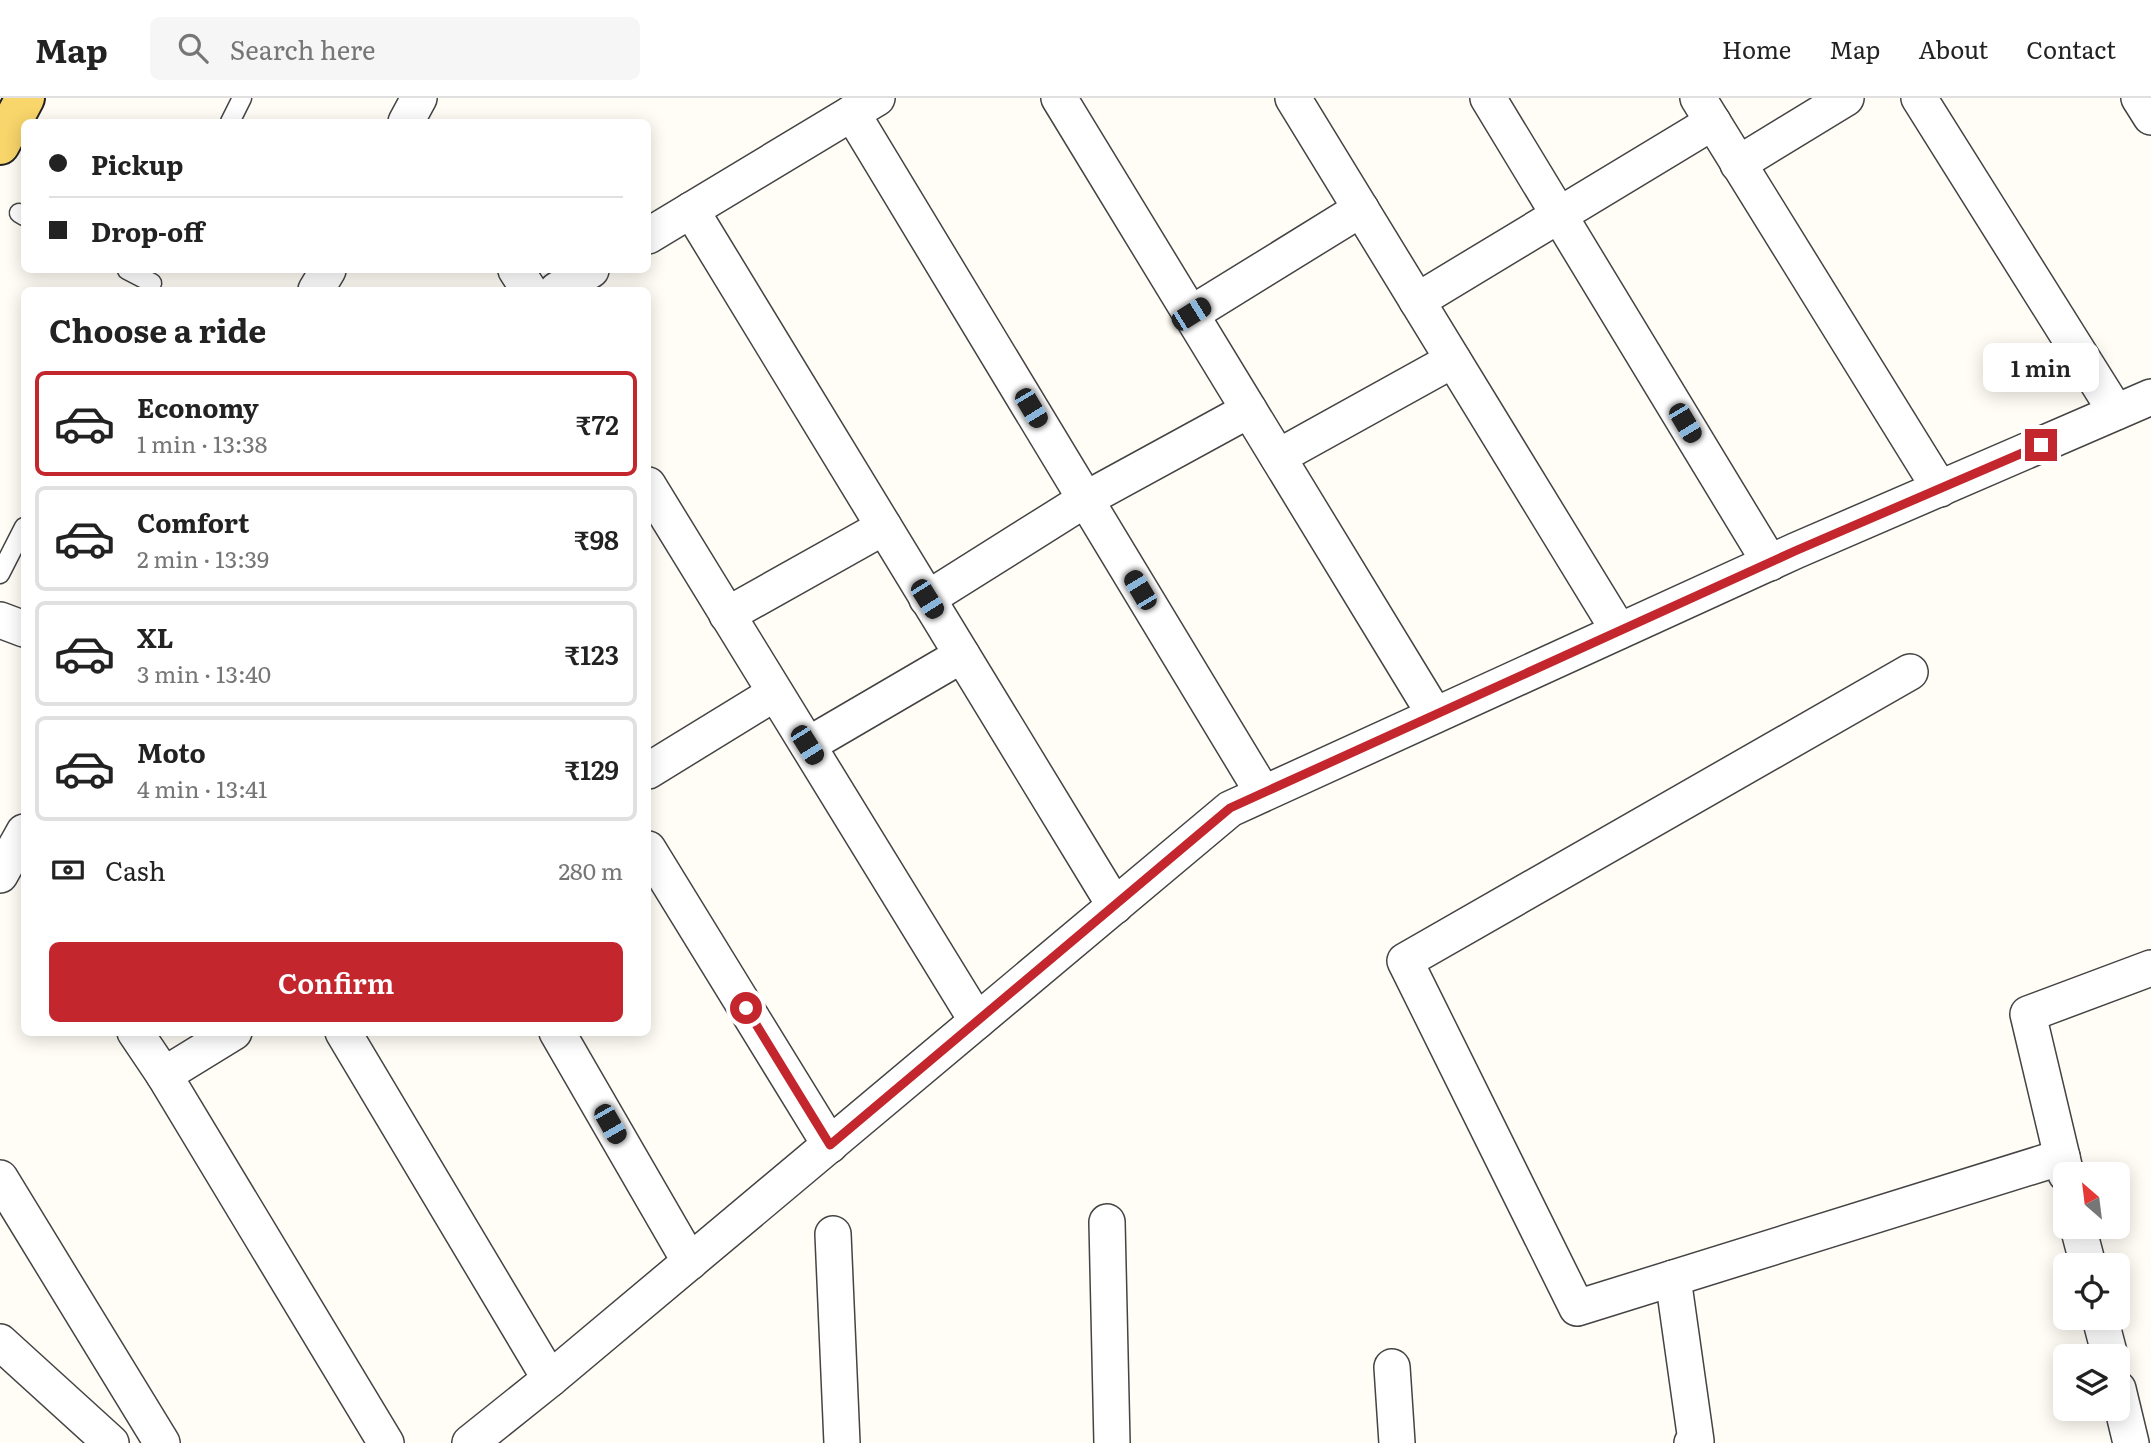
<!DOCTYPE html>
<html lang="en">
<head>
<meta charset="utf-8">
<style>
	:root { --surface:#fff; --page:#f6f6f6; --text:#222; --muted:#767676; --line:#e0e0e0; --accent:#c4262e }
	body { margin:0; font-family:Literata,serif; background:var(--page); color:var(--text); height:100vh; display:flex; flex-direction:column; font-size:26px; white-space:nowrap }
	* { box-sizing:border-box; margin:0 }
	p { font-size:23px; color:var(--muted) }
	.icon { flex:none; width:38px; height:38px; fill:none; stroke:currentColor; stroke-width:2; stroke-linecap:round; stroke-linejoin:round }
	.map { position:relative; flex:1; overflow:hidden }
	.panel { position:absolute; left:21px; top:189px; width:630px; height:749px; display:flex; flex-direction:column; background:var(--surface); border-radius:10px; box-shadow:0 4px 18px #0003 }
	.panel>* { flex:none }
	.hud { position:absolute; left:21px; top:21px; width:630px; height:154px; border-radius:10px; box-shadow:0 4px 18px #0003; display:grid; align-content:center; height:154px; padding:0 28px; background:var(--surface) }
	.needle { width:46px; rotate:332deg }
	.tools { position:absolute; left:2053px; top:1064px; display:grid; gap:14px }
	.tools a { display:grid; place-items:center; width:77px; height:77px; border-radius:10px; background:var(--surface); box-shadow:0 4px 18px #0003; font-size:35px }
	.end { position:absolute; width:32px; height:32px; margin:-16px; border:9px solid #c4262e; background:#fff; box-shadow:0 0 0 4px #fff }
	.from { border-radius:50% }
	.bubble { position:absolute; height:49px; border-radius:10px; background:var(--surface); box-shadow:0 4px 18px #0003; font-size:23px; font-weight:600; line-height:49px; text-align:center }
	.car { position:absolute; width:21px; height:42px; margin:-21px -10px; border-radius:9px; box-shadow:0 0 5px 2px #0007; background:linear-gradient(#222 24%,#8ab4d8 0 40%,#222 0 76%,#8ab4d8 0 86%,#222 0) }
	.hud b { display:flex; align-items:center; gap:24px; height:66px; font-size:26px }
	.hud b+b { border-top:2px solid var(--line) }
	.hud i { width:18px; height:18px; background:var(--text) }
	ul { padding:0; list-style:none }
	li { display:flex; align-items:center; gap:21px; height:105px; margin:0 14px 10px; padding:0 14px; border:4px solid var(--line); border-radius:10px }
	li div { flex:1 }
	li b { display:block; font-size:26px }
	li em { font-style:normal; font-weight:600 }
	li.on { border-color:var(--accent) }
	li>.icon { width:63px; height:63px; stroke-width:1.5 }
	h2 { padding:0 28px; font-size:32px; line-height:84px }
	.pay { display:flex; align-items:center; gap:18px; height:77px; padding:0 28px; font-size:26px }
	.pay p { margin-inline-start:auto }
	.cta { display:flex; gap:14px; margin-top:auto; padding:14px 28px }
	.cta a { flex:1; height:80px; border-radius:10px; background:var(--accent); color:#fff; font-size:28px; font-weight:600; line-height:80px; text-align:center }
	header { display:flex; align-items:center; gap:42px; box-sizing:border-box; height:98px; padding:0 35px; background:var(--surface); border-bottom:2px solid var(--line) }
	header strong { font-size:33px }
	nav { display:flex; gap:38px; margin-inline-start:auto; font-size:24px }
	.search { width:490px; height:63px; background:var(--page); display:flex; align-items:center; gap:18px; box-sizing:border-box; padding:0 24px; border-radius:10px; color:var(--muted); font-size:26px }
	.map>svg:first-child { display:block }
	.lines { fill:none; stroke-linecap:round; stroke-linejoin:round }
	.lane-casing { stroke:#444; stroke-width:21 }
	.street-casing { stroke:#444; stroke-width:38 }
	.primary-casing { stroke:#222; stroke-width:42 }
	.lane { stroke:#fff; stroke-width:18 }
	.street { stroke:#fff; stroke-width:35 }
	.primary { stroke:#f9d66b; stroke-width:38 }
	.route { stroke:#c4262e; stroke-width:9 }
</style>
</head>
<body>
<header>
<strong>Map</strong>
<div class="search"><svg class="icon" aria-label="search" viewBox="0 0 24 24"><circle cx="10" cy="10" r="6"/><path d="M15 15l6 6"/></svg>Search here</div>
<nav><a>Home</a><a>Map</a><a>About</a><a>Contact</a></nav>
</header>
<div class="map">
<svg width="2151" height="1345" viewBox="0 0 2151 1345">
	<rect width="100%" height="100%" fill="#fffdf5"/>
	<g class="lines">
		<g class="lane-casing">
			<g id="lane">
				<path d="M230 24 242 0"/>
				<path d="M19 115 24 118"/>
				<path d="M127 172 152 185"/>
				<path d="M0 476 24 429"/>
			</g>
		</g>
		<g class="street-casing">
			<g id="street">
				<path d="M1059 0 1435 617"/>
				<path d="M1293 0 1619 533"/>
				<path d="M1488 0 1770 465"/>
				<path d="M1698 0 1940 391"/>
				<path d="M1919 0 2116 314"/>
				<path d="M2139 0 2151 19"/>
				<path d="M852 15 1263 695"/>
				<path d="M406 24 419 0"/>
				<path d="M1738 66 1846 0"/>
				<path d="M691 112 1115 808"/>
				<path d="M648 138 877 0"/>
				<path d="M516 172 529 192"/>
				<path d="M316 192 328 172"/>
				<path d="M557 192 591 172"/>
				<path d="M1417 203 1713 24"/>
				<path d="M1191 216 1361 111"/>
				<path d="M1278 359 1453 262"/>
				<path d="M648 387 977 923"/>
				<path d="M927 501 1086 401 1249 312"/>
				<path d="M727 517 884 429"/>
				<path d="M0 522 24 531"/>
				<path d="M1910 574 1405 863 1577 1210 2062 1059"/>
				<path d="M808 647 962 557"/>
				<path d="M648 673 775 595"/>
				<path d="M648 751 830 1047"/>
				<path d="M0 777 24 734"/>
				<path d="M135 934 164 977 386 1345"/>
				<path d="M343 934 550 1281"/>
				<path d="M557 934 690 1164"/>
				<path d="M164 977 234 934"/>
				<path d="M2066 1076 2028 916 2151 870"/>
				<path d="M0 1080 162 1345"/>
				<path d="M1107 1124 1112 1345"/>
				<path d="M2078 1129 2088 1167"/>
				<path d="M833 1136 842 1345"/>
				<path d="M1673 1180 1696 1343 1692 1345"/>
				<path d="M2100 1220 2110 1258"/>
				<path d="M0 1244 111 1345"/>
				<path d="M1392 1269 1397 1345"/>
				<path d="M2118 1291 2131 1345"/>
				<path d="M470 1345 550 1281 1230 711 1795 453 2151 299"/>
			</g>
		</g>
		<g class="primary-casing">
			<path id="primary" d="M0 47 25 0"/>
		</g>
		<use href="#lane" class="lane"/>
		<use href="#street" class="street"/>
		<use href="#primary" class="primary"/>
	</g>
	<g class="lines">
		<path class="route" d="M746 910 830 1047 1230 710 1795 453 2041 347"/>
	</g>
</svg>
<div class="tools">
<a><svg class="needle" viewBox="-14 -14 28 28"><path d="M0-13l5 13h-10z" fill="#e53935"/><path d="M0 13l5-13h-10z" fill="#767676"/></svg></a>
<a><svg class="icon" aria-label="locate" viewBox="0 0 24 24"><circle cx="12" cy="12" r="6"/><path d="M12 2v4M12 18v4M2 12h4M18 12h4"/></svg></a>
<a><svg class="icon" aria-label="layers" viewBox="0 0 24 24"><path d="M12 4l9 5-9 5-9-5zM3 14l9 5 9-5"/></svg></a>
</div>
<i class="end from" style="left:746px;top:910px"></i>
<i class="end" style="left:2041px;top:347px"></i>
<div class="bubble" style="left:1983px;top:245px;width:116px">1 min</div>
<i class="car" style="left:1191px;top:216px;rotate:58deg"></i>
<i class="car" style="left:1031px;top:310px;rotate:149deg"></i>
<i class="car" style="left:1685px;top:325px;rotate:149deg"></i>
<i class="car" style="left:1140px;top:492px;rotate:329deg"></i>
<i class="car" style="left:927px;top:501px;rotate:148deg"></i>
<i class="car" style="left:807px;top:647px;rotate:148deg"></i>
<i class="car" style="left:610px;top:1026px;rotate:150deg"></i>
<div class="hud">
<b><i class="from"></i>Pickup</b>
<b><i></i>Drop-off</b>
</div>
<section class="panel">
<h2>Choose a ride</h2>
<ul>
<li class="on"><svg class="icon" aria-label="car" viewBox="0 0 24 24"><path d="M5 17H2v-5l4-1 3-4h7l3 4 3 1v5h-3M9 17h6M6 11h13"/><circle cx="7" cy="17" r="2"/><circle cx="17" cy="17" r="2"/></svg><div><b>Economy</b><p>1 min · 13:38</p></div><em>₹72</em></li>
<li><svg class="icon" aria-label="car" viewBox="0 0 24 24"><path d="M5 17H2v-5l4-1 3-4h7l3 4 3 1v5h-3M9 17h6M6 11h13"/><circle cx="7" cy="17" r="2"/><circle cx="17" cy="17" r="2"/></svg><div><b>Comfort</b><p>2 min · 13:39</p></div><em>₹98</em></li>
<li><svg class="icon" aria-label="car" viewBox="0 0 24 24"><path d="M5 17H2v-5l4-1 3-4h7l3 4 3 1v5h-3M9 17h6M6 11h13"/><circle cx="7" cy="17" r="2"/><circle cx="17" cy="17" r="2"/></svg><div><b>XL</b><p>3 min · 13:40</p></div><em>₹123</em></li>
<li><svg class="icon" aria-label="car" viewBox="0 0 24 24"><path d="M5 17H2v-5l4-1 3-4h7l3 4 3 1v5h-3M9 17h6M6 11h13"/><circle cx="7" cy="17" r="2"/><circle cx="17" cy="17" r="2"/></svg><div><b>Moto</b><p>4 min · 13:41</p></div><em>₹129</em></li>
</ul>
<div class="pay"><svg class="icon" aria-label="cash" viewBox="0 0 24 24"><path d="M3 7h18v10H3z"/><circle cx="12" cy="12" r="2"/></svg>Cash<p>280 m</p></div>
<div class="cta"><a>Confirm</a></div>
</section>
</div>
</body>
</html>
